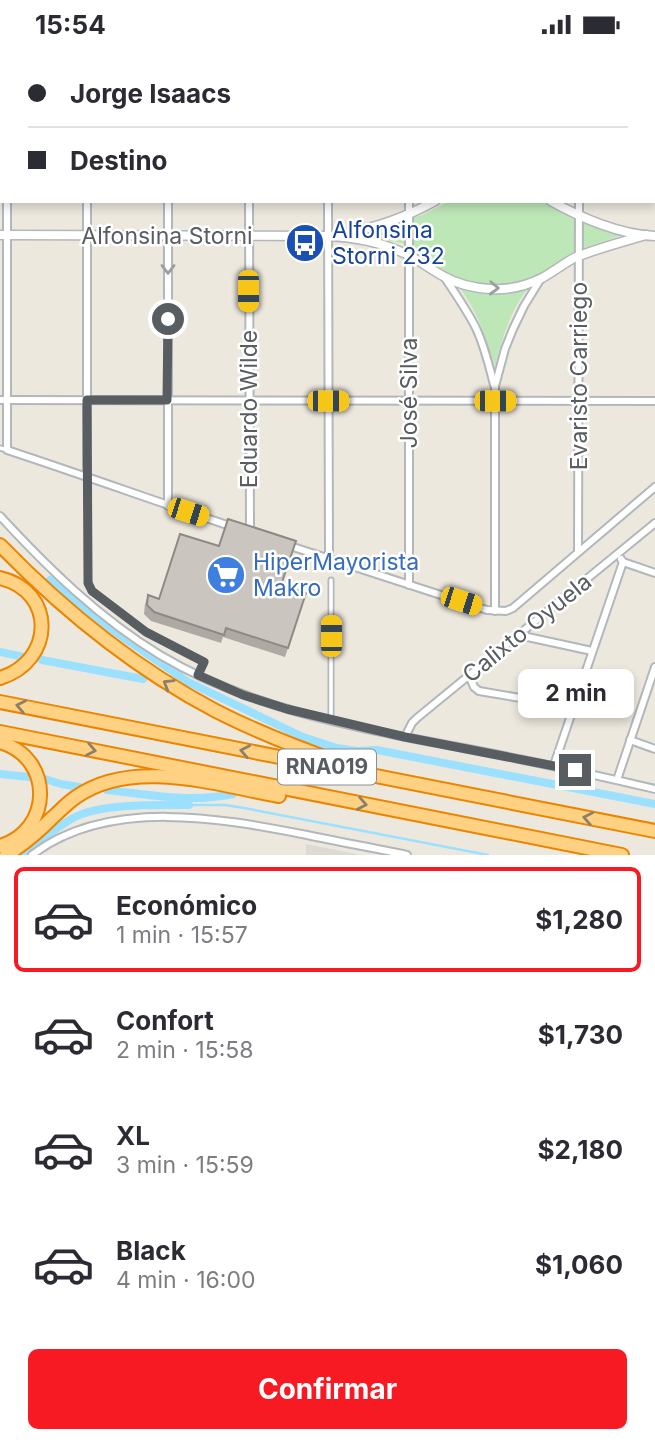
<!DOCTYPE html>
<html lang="es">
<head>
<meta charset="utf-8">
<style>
	:root { --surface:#fff; --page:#f2f2f3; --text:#2b2b33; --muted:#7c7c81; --line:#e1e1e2; --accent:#f71a23 }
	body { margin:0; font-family:Inter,sans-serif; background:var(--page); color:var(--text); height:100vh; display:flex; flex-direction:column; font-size:26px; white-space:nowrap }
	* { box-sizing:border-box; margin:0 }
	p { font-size:23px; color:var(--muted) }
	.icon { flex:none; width:38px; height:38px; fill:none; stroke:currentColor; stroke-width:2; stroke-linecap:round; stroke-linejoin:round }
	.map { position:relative; height:806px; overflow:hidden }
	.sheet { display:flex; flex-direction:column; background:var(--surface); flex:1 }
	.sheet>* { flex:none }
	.top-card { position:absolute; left:0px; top:0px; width:656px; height:154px; box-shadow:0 4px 10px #0003; display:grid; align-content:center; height:154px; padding:0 28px; background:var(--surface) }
	.end { position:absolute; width:32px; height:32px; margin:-16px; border:9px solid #585d61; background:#fff; box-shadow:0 0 0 4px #fff }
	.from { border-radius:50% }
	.bubble { position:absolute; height:49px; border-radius:10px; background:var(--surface); box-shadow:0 4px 10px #0003; font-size:23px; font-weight:700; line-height:49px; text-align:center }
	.car { position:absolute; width:21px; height:42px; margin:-21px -10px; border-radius:9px; box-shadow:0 0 5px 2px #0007; background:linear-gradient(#f5c518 24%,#345 0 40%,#f5c518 0 76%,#345 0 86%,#f5c518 0) }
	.top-card b { display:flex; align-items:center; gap:24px; height:66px; font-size:26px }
	.top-card b+b { border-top:2px solid var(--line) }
	.top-card i { width:18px; height:18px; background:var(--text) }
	ul { padding:12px 0 0; list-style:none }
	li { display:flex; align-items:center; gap:21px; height:105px; margin:0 14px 10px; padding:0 14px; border:4px solid transparent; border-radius:10px }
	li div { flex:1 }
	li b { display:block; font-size:26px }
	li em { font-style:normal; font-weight:700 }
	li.active { border-color:var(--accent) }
	li>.icon { width:63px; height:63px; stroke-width:1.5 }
	.action { display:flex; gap:14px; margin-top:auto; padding:14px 28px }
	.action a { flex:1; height:80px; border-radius:10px; background:var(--accent); color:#fff; font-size:28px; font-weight:700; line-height:80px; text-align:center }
	.status { display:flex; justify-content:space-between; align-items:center; height:49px; padding:0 35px; background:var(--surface); direction:ltr }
	.status svg { height:19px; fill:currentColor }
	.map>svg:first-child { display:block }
	.industrial { fill:#dddad4 }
	.green { fill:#bee7b8 }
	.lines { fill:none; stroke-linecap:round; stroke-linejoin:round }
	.stream { stroke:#9ce0ff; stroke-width:2.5 }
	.canal { stroke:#9ce0ff; stroke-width:8 }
	.service-casing { stroke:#b2b7bb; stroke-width:7 }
	.minor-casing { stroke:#b2b7bb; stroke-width:10 }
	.tertiary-casing { stroke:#b2b7bb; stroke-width:11 }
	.motorway-casing { stroke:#eb8500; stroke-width:16 }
	.service { stroke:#fff; stroke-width:3.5 }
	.minor { stroke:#fff; stroke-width:6 }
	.tertiary { stroke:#fff; stroke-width:8 }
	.motorway { stroke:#ffd183; stroke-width:12 }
	.wall { fill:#aea9a3 }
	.building { fill:#cac5be; stroke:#8d8a85; stroke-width:2 }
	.oneway { stroke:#9b9ea0 }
	.oneway2 { stroke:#8a806b }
	.route { stroke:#585d61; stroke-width:9 }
	.labels { text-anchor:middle; stroke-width:5; stroke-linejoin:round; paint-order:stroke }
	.shield { fill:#fff; stroke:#8a8e90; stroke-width:2 }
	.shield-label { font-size:21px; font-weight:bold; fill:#585d61 }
	.transit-label { font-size:23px; fill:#164399; stroke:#fff; text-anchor:start }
	.street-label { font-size:23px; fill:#585d61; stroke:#fff }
	.shop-label { font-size:23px; fill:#366cbe; stroke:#fff; text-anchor:start }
</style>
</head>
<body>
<div class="status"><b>15:54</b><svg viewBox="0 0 49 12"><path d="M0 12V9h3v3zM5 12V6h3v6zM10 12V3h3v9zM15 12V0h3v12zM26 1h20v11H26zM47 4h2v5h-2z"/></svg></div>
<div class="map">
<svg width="655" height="806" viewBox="0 0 655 806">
	<rect width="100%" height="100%" fill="#ede8de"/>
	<path class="industrial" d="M306 795 361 806H306Z"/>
	<path class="green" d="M450 152H542L577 171 626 185C610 190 594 195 578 201 570 204 562 210 555 215 517 241 506 275 495 317 480 270 468 236 426 208 420 204 414 198 407 196 392 191 374 189 358 186L422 166Z"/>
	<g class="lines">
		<path class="stream" d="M189 756H225L244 759 488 806"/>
		<g class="canal">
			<path d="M50 531 114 582 188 633 303 688 337 699 357 702 377 701 655 755"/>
			<path d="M0 603 24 608"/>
			<path d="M42 611 143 630"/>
			<path d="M352 709 367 704"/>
			<path d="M0 725 29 728"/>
			<path d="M45 730 61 735 79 738"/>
			<path d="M107 741C150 746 191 754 233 745"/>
			<path d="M22 806C35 795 60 776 75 768 103 754 158 756 189 756"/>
		</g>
		<g class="service-casing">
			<g id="service">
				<path d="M0 399 7 401"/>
				<path d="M87 429 88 527 90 539 92 543 146 583 203 613 198 626"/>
				<path d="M331 671V531"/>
			</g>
		</g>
		<g class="minor-casing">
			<g id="minor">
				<path d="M168 0V2"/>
				<path d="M249 0V2"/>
				<path d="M494 0V2"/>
				<path d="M578 0V2"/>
				<path d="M7 2V0"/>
				<path d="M87 2V0"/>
				<path d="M327 2V0"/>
				<path d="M409 2V0"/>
				<path d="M654 24H655"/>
				<path d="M0 25H2"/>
				<path d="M7 152V401C83 426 158 453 233 478"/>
				<path d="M249 152 250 483"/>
				<path d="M328 152 329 510"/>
				<path d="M409 152V536"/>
				<path d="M445 229C455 244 466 260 475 277 484 295 489 316 494 336"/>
				<path d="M0 351 655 352"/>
				<path d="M87 427V152"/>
				<path d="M168 457V152"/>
				<path d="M0 467C48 519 99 569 160 606 252 661 359 679 463 699 527 711 591 725 655 740"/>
				<path d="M287 496 487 561 506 562 513 559 655 438"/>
				<path d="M578 502 579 152"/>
				<path d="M621 510 623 513 655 524"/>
				<path d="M495 562V337L505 300 513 280 524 257 540 231"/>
				<path d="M520 584 523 587 592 602"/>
				<path d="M469 626 474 638 479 642 573 658"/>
				<path d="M405 688 412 674 417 669 655 474"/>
				<path d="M630 691 655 700"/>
				<path d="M554 716 623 513"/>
				<path d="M617 731 655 618"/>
				<path d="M32 806C108 748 221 769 307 786 340 793 374 799 407 806"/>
			</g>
		</g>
		<g class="tertiary-casing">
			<g id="tertiary">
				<path d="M551 152C581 169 621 186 655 187"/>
				<path d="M343 185C378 178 404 169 435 152"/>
				<path d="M0 186 328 187C355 188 381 193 406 205 419 211 430 220 443 227 457 235 474 239 490 240 507 241 526 237 542 229 553 223 563 215 574 209 598 199 622 193 646 186"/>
			</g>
		</g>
		<g class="motorway-casing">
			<g id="motorway">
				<path d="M0 496C64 562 134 619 216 662 257 683 301 700 344 715"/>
				<path d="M0 529C56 542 55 612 0 629"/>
				<path d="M0 653 655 782"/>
				<path d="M0 683 622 806"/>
				<path d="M0 693C54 709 53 781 0 797"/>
				<path d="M6 806C23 796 38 783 52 769 60 762 67 754 76 748 133 708 217 736 279 747"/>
			</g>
		</g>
		<use href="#service" class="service"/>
		<use href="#minor" class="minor"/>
		<use href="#tertiary" class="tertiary"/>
		<use href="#motorway" class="motorway"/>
	</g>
	<path class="wall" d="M281 536 306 544 285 608 223 588 221 594 151 572 144 565 145 555 148 546 159 550Z"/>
	<path class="building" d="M228 470 296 492 281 536 306 544 288 599 226 579 224 586 154 563 147 556 148 546 159 550 180 485 219 497Z"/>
	<defs><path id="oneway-chevron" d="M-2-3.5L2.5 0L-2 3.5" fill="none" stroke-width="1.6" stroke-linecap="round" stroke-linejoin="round" transform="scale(1.75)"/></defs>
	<g class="oneway">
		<use href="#oneway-chevron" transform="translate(168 220) rotate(90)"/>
		<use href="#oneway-chevron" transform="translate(494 239) rotate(2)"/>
	</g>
	<g class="oneway2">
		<use href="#oneway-chevron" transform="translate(168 635) rotate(-149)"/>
		<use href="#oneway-chevron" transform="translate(21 657) rotate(-169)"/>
		<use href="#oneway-chevron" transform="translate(91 701) rotate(11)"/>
		<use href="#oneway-chevron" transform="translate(245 702) rotate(-169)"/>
		<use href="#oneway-chevron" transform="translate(362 755) rotate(11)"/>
		<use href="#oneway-chevron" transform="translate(588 769) rotate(-169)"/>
	</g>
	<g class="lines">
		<path class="route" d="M168 270 167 351H87L88 527V534L92 542 146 583 204 613 198 626 243 646 287 660 405 688 575 721"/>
	</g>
	<defs>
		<g id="bus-disc" transform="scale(2.0125)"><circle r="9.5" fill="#1a4fb4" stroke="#fff"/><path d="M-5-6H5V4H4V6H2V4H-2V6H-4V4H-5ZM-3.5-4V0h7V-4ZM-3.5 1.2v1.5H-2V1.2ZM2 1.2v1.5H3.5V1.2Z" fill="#fff"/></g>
		<g id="supermarket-disc" transform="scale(2.0125)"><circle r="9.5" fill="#3f7fe0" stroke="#fff"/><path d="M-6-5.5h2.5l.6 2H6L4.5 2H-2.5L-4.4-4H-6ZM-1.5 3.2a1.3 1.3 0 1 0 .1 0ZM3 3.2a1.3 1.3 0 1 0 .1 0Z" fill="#fff"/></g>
	</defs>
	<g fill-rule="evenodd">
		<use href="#bus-disc" x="305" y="194"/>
		<use href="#supermarket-disc" x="226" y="526"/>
	</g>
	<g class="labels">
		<rect class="shield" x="278" y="700.5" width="98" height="35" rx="5"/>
		<g class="shield-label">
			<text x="327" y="725">RNA019</text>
		</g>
		<g class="transit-label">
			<text x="332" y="189">Alfonsina<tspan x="332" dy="26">Storni 232</tspan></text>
		</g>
		<g class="street-label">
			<text x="167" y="195">Alfonsina Storni</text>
			<text transform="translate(579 327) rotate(-90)" y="8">Evaristo Carriego</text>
			<text transform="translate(409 344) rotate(-90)" y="8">José Silva</text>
			<text transform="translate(249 360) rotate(-90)" y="8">Eduardo Wilde</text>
			<text transform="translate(527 579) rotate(-39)" y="8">Calixto Oyuela</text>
		</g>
		<g class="shop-label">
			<text x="253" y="521">HiperMayorista<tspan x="253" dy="26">Makro</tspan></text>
		</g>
	</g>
</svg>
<i class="end from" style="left:168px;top:270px"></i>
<i class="end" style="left:575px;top:721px"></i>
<div class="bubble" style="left:518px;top:620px;width:116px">2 min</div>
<i class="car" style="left:248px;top:242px;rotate:180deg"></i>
<i class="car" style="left:328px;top:352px;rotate:90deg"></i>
<i class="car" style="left:495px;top:352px;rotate:90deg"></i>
<i class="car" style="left:188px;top:463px;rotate:108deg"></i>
<i class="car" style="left:461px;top:552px;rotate:108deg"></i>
<i class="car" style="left:331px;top:587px;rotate:0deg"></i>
<div class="top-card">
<b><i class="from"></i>Jorge Isaacs</b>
<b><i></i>Destino</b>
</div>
</div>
<section class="sheet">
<ul>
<li class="active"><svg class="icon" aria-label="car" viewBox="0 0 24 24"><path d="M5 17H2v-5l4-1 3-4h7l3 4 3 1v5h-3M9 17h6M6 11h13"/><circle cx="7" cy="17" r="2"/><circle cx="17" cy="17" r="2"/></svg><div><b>Económico</b><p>1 min · 15:57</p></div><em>$1,280</em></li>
<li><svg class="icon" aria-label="car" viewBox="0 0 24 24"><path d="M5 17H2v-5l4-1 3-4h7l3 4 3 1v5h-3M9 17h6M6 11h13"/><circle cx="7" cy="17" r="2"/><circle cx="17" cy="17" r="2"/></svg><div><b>Confort</b><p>2 min · 15:58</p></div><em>$1,730</em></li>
<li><svg class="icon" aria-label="car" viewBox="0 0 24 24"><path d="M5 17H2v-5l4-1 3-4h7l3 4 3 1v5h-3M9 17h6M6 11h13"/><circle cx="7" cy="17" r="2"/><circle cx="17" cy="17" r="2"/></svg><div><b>XL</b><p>3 min · 15:59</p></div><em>$2,180</em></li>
<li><svg class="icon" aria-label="car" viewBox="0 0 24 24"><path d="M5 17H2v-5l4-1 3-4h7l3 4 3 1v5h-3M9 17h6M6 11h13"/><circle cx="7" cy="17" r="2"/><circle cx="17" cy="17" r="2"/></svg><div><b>Black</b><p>4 min · 16:00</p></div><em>$1,060</em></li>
</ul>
<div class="action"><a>Confirmar</a></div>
</section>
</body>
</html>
